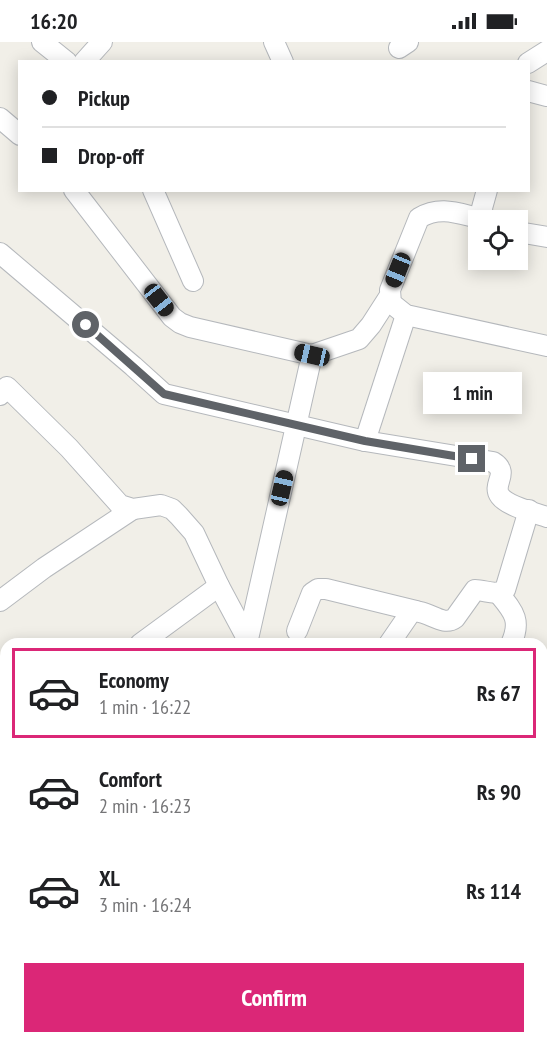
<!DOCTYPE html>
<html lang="en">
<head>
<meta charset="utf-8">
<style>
	:root { --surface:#fff; --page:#f6f6f6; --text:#202124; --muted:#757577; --line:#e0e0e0; --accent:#db2777 }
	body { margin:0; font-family:"PT Sans Narrow",sans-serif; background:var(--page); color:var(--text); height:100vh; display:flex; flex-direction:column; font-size:22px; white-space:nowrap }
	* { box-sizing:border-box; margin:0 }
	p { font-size:20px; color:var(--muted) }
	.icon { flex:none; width:33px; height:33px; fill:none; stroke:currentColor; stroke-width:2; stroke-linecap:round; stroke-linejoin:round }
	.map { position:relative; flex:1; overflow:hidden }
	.side { position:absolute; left:0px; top:596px; width:548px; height:406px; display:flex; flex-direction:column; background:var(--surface); border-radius:18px 18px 0 0; box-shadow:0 3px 15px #0003 }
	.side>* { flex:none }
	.hud { position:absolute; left:18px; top:18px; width:512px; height:132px; border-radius:0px; box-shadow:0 3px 15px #0003; display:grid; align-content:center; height:132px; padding:0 24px; background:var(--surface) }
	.buttons { position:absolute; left:468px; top:168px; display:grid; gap:12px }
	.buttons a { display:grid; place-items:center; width:60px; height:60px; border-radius:0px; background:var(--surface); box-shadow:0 3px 15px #0003; font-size:30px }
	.end { position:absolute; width:27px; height:27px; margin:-14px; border:8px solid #5f6368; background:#fff; box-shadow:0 0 0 3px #fff }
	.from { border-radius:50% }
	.bubble { position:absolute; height:42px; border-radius:0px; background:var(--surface); box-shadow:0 3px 15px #0003; font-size:20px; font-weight:700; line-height:42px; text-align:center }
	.car { position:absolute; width:18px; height:36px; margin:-18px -9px; border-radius:8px; box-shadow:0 0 4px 2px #0007; background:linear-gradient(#222 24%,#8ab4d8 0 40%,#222 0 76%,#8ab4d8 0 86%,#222 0) }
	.hud b { display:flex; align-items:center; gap:21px; height:57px; font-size:22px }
	.hud b+b { border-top:2px solid var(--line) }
	.hud i { width:15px; height:15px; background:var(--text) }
	ul { padding:10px 0 0; list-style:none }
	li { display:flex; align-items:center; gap:18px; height:90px; margin:0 12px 9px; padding:0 12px; border:3px solid transparent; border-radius:0px }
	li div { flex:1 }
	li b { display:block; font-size:22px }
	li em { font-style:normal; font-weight:700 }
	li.on { border-color:var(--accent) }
	li>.icon { width:54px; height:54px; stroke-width:1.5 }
	.cta { display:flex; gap:12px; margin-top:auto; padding:12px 24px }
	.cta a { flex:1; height:69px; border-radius:0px; background:var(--accent); color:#fff; font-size:24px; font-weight:700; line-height:69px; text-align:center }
	.status { display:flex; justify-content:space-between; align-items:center; height:42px; padding:0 30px; background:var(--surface); direction:ltr }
	.status svg { height:16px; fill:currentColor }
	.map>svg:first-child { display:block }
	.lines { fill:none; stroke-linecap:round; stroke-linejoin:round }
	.minor-casing { stroke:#b5b8bc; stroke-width:22 }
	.minor { stroke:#fff; stroke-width:20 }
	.route { stroke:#5f6368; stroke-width:8 }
</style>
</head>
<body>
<div class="status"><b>16:20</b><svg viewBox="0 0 49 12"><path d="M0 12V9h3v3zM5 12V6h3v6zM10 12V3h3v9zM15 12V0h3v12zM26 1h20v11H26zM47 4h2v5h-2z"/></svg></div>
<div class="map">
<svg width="547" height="1001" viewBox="0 0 547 1001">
	<rect width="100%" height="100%" fill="#f1efe8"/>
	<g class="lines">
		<g class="minor-casing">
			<g id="minor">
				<path d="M42 0 67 20"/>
				<path d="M274 0 283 20"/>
				<path d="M399 6 408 0"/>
				<path d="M84 20 102 0"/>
				<path d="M528 21 547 9"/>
				<path d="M528 49 547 54"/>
				<path d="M0 76 20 93"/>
				<path d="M74 148 172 275 180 281 190 285 312 313 248 597"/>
				<path d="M153 148 193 239"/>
				<path d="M483 177C459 172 441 163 419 176L390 248 391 261 406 273 547 304"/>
				<path d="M483 178 482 166 487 148"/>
				<path d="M518 190 547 195"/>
				<path d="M0 211 133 324 164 352 365 399 493 420C511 431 491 442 500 454 507 464 535 471 547 475"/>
				<path d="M312 313 359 297 371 283 389 255"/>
				<path d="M0 353 7 345 69 406 120 463 133 467 161 463 172 467 179 474 194 491 219 544 250 602"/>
				<path d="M365 399 406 273"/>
				<path d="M499 552C513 569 522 578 511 602"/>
				<path d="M0 559 44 526 133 467"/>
				<path d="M297 589 312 551 318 547H326L416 569"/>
				<path d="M140 602 219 544"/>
				<path d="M389 602 411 570C427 566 442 586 455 576L475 548C486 548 494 554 505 548L529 468"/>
				<path d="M0 704 6 700"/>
				<path d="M542 791 547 767"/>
				<path d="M0 852 6 856"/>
				<path d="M111 1001 115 996"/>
				<path d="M248 1001 252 996"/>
				<path d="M389 1001 390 996"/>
				<path d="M489 1001 490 996"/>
			</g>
		</g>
		<use href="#minor" class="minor"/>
	</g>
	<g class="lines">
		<path class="route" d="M86 283 164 352 365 399 472 417"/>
	</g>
</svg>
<div class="buttons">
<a><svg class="icon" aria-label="locate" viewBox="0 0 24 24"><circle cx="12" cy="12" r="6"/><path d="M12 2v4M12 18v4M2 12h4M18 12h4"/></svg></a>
</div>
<i class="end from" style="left:86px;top:283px"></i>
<i class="end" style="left:472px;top:417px"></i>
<div class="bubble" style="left:423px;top:330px;width:99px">1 min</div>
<i class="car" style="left:398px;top:228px;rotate:202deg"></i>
<i class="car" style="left:159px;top:258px;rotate:142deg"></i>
<i class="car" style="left:312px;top:313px;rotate:283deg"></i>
<i class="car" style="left:282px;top:446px;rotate:13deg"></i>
<div class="hud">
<b><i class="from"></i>Pickup</b>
<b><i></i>Drop-off</b>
</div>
<section class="side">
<ul>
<li class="on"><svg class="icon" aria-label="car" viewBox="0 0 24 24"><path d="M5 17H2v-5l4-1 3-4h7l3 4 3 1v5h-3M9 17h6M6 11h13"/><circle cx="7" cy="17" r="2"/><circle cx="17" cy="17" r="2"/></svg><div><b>Economy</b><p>1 min · 16:22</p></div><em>Rs 67</em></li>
<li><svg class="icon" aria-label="car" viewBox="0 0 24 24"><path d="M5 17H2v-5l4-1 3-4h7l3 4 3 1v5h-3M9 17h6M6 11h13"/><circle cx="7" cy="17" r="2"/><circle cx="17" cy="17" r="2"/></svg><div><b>Comfort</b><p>2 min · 16:23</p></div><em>Rs 90</em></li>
<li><svg class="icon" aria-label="car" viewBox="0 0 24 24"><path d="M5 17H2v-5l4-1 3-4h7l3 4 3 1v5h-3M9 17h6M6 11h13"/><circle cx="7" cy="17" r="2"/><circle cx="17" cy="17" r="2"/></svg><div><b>XL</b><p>3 min · 16:24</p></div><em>Rs 114</em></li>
</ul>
<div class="cta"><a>Confirm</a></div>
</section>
</div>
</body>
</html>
